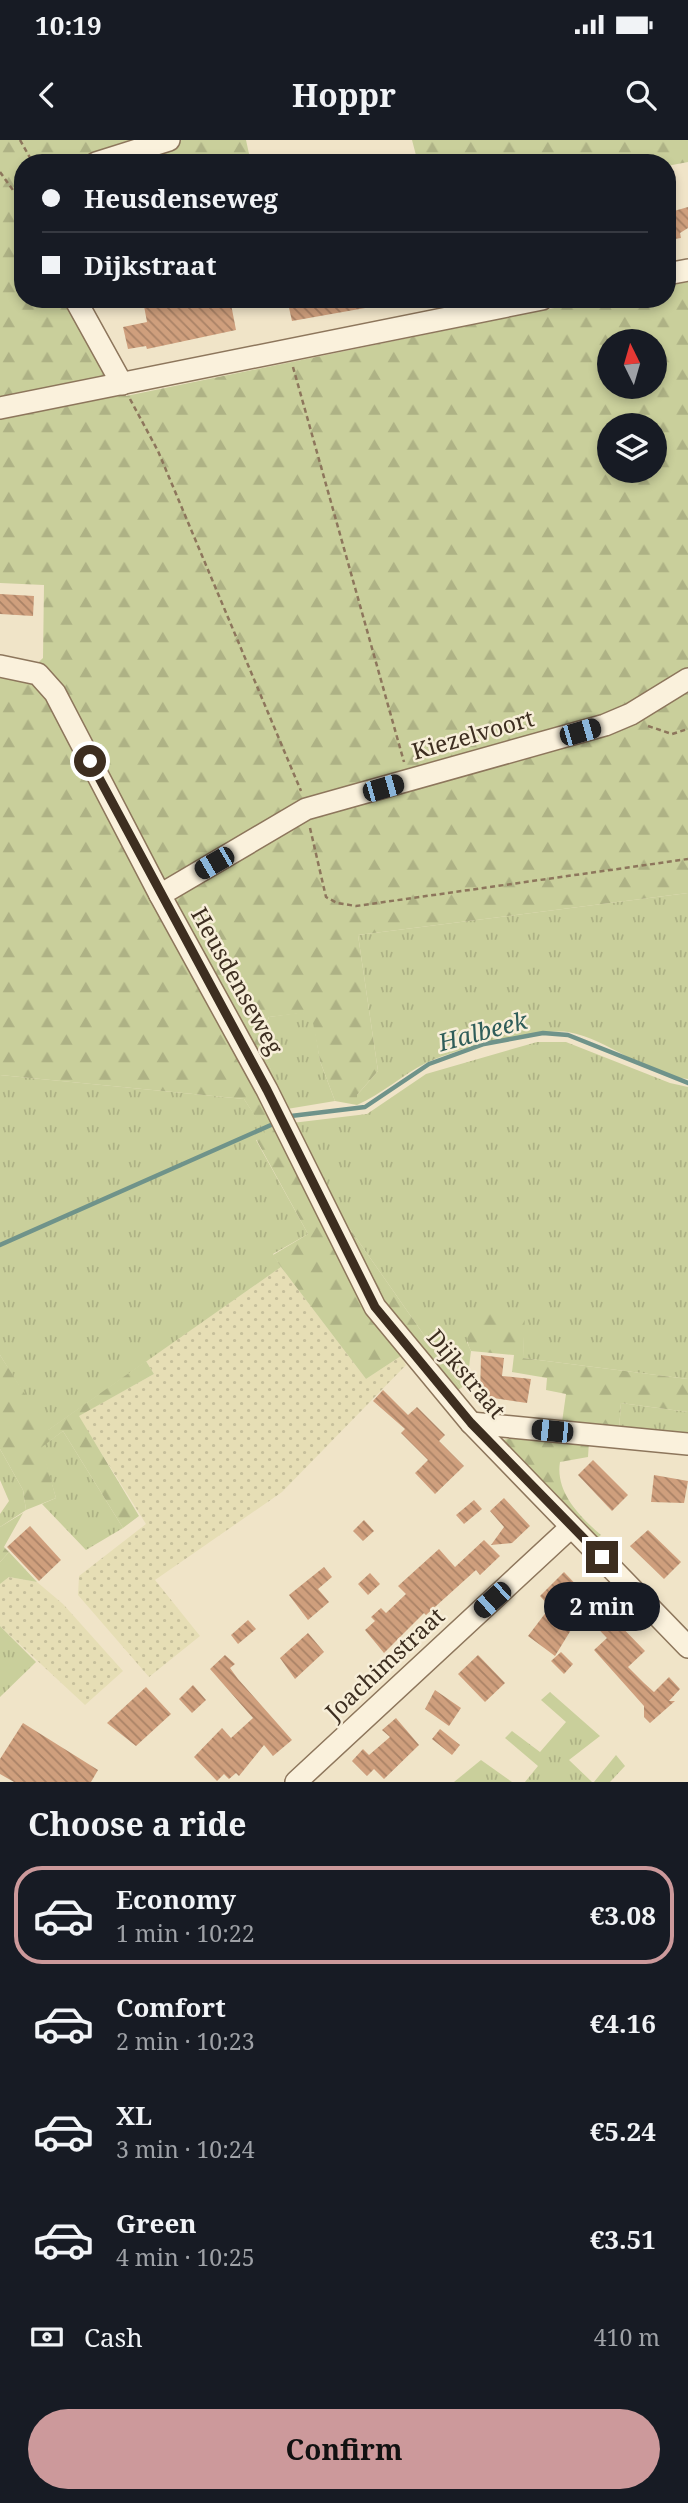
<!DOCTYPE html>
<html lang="en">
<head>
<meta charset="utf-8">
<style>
	:root { --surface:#171b24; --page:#242831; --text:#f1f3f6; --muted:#9ea1a6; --line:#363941; --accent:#cc999b }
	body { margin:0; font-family:"Noto Serif",serif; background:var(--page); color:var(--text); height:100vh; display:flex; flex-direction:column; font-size:26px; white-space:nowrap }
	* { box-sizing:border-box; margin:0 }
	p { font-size:23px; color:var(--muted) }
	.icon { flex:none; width:38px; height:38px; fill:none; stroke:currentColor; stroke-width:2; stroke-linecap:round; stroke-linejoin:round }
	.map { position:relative; height:1642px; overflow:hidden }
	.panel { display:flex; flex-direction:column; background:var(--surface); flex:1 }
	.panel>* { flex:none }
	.hud { position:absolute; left:14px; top:14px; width:662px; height:154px; border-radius:28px; box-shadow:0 4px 10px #0003; display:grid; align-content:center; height:154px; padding:0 28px; background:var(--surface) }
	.needle { width:46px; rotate:355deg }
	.tools { position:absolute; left:597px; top:189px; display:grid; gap:14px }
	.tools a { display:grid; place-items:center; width:70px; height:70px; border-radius:50%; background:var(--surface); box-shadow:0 4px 10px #0003; font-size:35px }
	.end { position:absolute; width:32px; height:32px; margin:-16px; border:9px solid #3d2e20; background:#fff; box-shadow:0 0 0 4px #fff }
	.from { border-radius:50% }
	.bubble { position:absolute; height:49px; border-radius:24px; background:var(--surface); box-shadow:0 4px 10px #0003; font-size:23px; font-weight:700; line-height:49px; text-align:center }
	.car { position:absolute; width:21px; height:42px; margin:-21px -10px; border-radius:9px; box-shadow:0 0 5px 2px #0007; background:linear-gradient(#222 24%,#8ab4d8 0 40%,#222 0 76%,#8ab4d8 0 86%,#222 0) }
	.hud b { display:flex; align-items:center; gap:24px; height:66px; font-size:26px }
	.hud b+b { border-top:2px solid var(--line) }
	.hud i { width:18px; height:18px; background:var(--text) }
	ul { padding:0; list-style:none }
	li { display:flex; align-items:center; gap:21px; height:98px; margin:0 14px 10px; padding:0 14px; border:4px solid transparent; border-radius:28px }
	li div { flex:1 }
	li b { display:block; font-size:26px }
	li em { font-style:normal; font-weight:700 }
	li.current { border-color:var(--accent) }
	li>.icon { width:63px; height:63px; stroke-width:1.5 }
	h2 { padding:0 28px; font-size:32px; line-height:84px }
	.pay { display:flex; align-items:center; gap:18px; height:77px; padding:0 28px; font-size:26px }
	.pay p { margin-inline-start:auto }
	.button { display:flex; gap:14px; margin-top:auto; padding:14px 28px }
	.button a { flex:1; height:80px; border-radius:42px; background:var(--accent); color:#111; font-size:28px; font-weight:700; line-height:80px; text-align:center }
	.status { display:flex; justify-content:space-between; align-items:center; height:49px; padding:0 35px; background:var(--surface); direction:ltr }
	.status svg { height:19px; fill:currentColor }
	header { display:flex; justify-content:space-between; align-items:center; height:91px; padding:0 28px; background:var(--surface); font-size:32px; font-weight:700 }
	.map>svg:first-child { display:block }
	.farmland { fill:url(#farmland-dots) }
	.grass { fill:url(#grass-tufts) }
	.forest { fill:url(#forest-firs); fill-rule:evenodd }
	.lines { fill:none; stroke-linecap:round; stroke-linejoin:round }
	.stream { stroke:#6f938a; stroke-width:4.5 }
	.building { fill:url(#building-back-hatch) }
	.minor-casing { stroke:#8d765c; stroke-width:24 }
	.path { stroke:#8d765c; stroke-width:2.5; stroke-dasharray:5 3.5; stroke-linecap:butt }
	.minor { stroke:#faf1dc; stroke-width:21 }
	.route { stroke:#3d2e20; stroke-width:9 }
	.labels { text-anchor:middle; stroke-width:5; stroke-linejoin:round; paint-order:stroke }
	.street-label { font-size:23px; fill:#3d2e20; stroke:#f7eed8 }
	.water-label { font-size:24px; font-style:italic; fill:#2f5d5a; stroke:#f7eed8 }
</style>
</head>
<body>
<div class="status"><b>10:19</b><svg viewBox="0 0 49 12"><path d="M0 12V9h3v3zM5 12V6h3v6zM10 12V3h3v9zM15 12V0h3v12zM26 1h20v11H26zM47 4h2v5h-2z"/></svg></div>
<header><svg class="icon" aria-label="back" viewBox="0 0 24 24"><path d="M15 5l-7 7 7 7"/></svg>Hoppr<svg class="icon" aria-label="search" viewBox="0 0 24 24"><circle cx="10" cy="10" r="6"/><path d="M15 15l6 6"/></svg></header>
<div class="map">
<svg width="688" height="1642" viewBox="0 0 688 1642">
	<defs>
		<pattern id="farmland-dots" width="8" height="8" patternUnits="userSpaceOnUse" patternTransform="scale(1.75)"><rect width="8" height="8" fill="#e6deb5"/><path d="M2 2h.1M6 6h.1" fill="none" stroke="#c6bf9b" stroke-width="1.8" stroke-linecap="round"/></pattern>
		<pattern id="grass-tufts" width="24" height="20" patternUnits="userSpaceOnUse" patternTransform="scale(1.75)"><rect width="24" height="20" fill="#c9cf9b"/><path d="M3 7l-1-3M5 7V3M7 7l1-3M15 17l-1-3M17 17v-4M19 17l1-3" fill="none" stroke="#aeb285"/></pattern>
		<pattern id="forest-firs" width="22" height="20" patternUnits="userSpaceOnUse" patternTransform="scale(1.75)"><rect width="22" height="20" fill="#c9cf9b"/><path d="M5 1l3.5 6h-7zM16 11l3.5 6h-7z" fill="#aeb285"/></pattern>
		<pattern id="building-back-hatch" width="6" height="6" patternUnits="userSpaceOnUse" patternTransform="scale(1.75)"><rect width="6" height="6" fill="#cf9f7d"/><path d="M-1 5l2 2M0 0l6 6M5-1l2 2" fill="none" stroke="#a98266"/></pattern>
	</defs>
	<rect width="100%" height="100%" fill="#f0e4c8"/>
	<g class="farmland">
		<path d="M281 1127 366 1239 401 1216 406 1225 282 1352 155 1440 200 1496 149 1537 78 1455 79 1436 146 1384 78 1276 154 1234 146 1221Z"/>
		<path d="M9 1437 37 1442 63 1464 123 1531 85 1565 0 1486V1444Z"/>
	</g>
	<g class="grass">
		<path d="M688 753V939C645 936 610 899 568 892 537 888 454 909 426 923 402 935 382 954 357 965V955L378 931 358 795Z"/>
		<path d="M312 871 320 921 335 961 287 969 259 901 269 877Z"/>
		<path d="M537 902H566L670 943 688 947V1239L523 1218 524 1175 467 1202 471 1211 467 1243 461 1248 336 1069 292 983 367 974 426 934Z"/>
		<path d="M0 935 244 959 267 994 256 1000 308 1094 273 1114 281 1127 47 1291 0 1215Z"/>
		<path d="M621 1263 688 1272V1298L619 1290Z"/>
		<path d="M63 1291 123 1388 86 1410 42 1364 56 1358 41 1307Z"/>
		<path d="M0 1309 23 1350 26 1370 0 1387V1374L9 1361 0 1340Z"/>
		<path d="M9 1412 37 1442 9 1437 0 1444V1422Z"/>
		<path d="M0 1486 36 1522 0 1557Z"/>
		<path d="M550 1552 600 1596 569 1620 592 1642H525L538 1626 505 1598 512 1591 540 1612 566 1582 541 1560Z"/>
		<path d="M616 1615 625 1626 610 1642H594Z"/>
		<path d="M481 1620 512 1642H454Z"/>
	</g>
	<g class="forest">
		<path d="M0 0H246L251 23H23V159H89L126 256 598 159H667V146L688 142V753L358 795 378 931 357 955V965L335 961 320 921 311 872 269 877 259 900 287 969 336 1069 461 1248 452 1254 386 1196 401 1216 366 1239 281 1127 273 1115 308 1094 256 999 266 994 244 959 0 935V534L25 535 43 518 44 445 0 443ZM609 201H654V247H609ZM609 285H654V331H609Z"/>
		<path d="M412 0H688V22L667 26V23H418Z"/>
		<path d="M483 1171 525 1175 523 1218 688 1239V1272L621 1263 619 1290 562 1282 566 1254 546 1250 547 1238 512 1232 514 1215 471 1211C462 1194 471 1182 483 1171Z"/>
		<path d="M0 1215 48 1290 146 1221 154 1234 79 1276 139 1376 123 1388 63 1291 42 1307 56 1358 26 1370 23 1350 0 1309Z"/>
		<path d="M517 1296 589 1302 588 1317 560 1322C555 1352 580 1377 601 1395L595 1400 500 1301Z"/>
		<path d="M23 1373 4 1407 9 1412 0 1422V1387Z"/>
	</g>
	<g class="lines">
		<g class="stream">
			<path d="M291 976 365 967 429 924 484 904 543 893 568 895 688 943"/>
			<path d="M0 1105 271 985"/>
		</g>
	</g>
	<g class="building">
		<path d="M688 67V88L680 93 681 98 668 100 667 73Z"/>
		<path d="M192 159H230L236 190 147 209 146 206 128 209 123 187 147 182 144 166Z"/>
		<path d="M287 159H381L382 165 292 181Z"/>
		<path d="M0 454 34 456 33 476 0 474Z"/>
		<path d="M481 1215 504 1218 502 1236 531 1239 527 1263 480 1256Z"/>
		<path d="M383 1250 408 1275 417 1267 445 1295 439 1301 464 1326 435 1354 415 1333 428 1320 401 1293 405 1289 373 1261Z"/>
		<path d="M593 1320 628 1355 612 1371 578 1335Z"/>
		<path d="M654 1335 688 1341 684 1363 651 1362Z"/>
		<path d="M504 1358 530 1386 512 1403 491 1405 504 1387 490 1371Z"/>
		<path d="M474 1360 482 1369 464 1384 456 1375Z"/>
		<path d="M364 1380 374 1391 363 1401 353 1391Z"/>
		<path d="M30 1386 61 1420 39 1441 7 1407Z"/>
		<path d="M648 1390 681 1422 664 1439 630 1406Z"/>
		<path d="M484 1400 500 1416 480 1435 476 1430 426 1475 424 1473 384 1513 365 1490 375 1481 371 1477 381 1468 386 1473 406 1454 398 1446 439 1409 455 1427Z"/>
		<path d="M324 1427 332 1437 318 1449 329 1462 308 1480 289 1455Z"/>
		<path d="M564 1432 586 1455 593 1448 615 1471 610 1475 645 1511 628 1527 644 1543 654 1552 669 1537 680 1549 669 1561H675L650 1583 644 1577V1566L594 1510 607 1498 585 1475 574 1485 555 1516 528 1496 550 1467 540 1456Z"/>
		<path d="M370 1433 380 1444 368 1455 358 1444Z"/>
		<path d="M248 1480 256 1489 238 1504 231 1495Z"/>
		<path d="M308 1493 324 1512 295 1539 280 1518Z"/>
		<path d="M561 1512 573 1524 564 1534 551 1521Z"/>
		<path d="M225 1515 235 1524 230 1528 238 1539 292 1600 273 1616 264 1605 239 1636 236 1633 229 1639 224 1634 217 1641 194 1617 222 1588 231 1598 253 1578 210 1529Z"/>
		<path d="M478 1515 505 1543 485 1562 458 1534Z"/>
		<path d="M193 1545 206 1560 192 1573 179 1559Z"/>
		<path d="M146 1547 171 1574 136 1606 107 1583Z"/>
		<path d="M435 1550 461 1568 449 1586 425 1569Z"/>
		<path d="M396 1578 419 1605 384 1639 374 1629 367 1636 352 1621 363 1609 369 1615 390 1597 382 1590Z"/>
		<path d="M23 1583 98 1630 91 1642H14L0 1634V1619Z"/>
		<path d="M440 1589 460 1605 452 1615 432 1599Z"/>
	</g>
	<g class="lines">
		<g class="minor-casing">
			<g id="minor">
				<path d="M96 23 169 0"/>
				<path d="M667 134 688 130"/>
				<path d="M75 159 122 244"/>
				<path d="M0 268 542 159"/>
				<path d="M0 526 38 534 55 553 160 755 267 950 375 1167 471 1283 688 1507"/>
				<path d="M160 755 306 669 605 585 631 574 688 539"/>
				<path d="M471 1283 688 1304"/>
				<path d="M296 1642 571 1387"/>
			</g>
		</g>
		<g class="path">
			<path d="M20 0 33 23"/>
			<path d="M0 32 23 64"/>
			<path d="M293 227 404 622"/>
			<path d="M130 259 158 311 301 651"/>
			<path d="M648 586 672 594 688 589"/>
			<path d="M310 688 326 757 337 763 356 766 688 719"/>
		</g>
		<use href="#minor" class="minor"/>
	</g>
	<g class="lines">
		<path class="route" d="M90 621 267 950 375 1167 471 1283 602 1417"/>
	</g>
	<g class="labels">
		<g class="street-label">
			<text transform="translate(473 595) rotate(-16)" y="8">Kiezelvoort</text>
			<text transform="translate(237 841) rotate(61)" y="8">Heusdenseweg</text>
			<text transform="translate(466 1234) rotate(50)" y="8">Dijkstraat</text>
			<text transform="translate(385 1524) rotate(-43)" y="8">Joachimstraat</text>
		</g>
		<g class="water-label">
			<text transform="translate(483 892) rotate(-15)" y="8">Halbeek</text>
		</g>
	</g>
</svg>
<div class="tools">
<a><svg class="needle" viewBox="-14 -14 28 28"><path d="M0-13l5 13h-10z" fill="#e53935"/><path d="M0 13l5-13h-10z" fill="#9ea1a6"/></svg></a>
<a><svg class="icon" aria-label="layers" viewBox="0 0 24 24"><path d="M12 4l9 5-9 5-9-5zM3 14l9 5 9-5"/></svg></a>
</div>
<i class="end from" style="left:90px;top:621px"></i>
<i class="end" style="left:602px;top:1417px"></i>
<div class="bubble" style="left:544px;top:1442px;width:116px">2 min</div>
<i class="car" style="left:580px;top:592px;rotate:74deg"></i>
<i class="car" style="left:383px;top:648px;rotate:74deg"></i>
<i class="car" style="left:214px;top:723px;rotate:240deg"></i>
<i class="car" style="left:552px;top:1291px;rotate:276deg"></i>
<i class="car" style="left:492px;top:1460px;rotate:228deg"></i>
<div class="hud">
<b><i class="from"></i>Heusdenseweg</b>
<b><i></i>Dijkstraat</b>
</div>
</div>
<section class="panel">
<h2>Choose a ride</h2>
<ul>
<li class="current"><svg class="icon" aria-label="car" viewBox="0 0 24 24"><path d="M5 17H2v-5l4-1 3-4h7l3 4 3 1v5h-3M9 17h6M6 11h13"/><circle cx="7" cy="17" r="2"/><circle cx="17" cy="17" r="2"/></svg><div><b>Economy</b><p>1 min · 10:22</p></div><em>€3.08</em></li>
<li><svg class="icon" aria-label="car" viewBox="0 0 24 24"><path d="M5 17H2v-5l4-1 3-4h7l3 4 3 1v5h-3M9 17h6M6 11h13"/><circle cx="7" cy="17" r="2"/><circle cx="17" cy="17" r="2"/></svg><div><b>Comfort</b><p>2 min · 10:23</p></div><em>€4.16</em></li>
<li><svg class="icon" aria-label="car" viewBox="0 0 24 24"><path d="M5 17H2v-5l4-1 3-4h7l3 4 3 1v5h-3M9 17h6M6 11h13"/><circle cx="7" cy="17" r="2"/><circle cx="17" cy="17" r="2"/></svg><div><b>XL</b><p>3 min · 10:24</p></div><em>€5.24</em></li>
<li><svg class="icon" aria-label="car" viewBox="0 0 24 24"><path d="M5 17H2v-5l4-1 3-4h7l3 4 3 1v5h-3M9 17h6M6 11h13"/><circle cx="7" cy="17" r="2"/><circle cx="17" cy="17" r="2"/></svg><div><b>Green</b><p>4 min · 10:25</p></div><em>€3.51</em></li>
</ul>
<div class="pay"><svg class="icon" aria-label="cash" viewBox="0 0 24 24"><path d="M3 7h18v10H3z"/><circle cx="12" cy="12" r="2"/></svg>Cash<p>410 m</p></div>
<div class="button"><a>Confirm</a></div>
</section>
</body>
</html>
